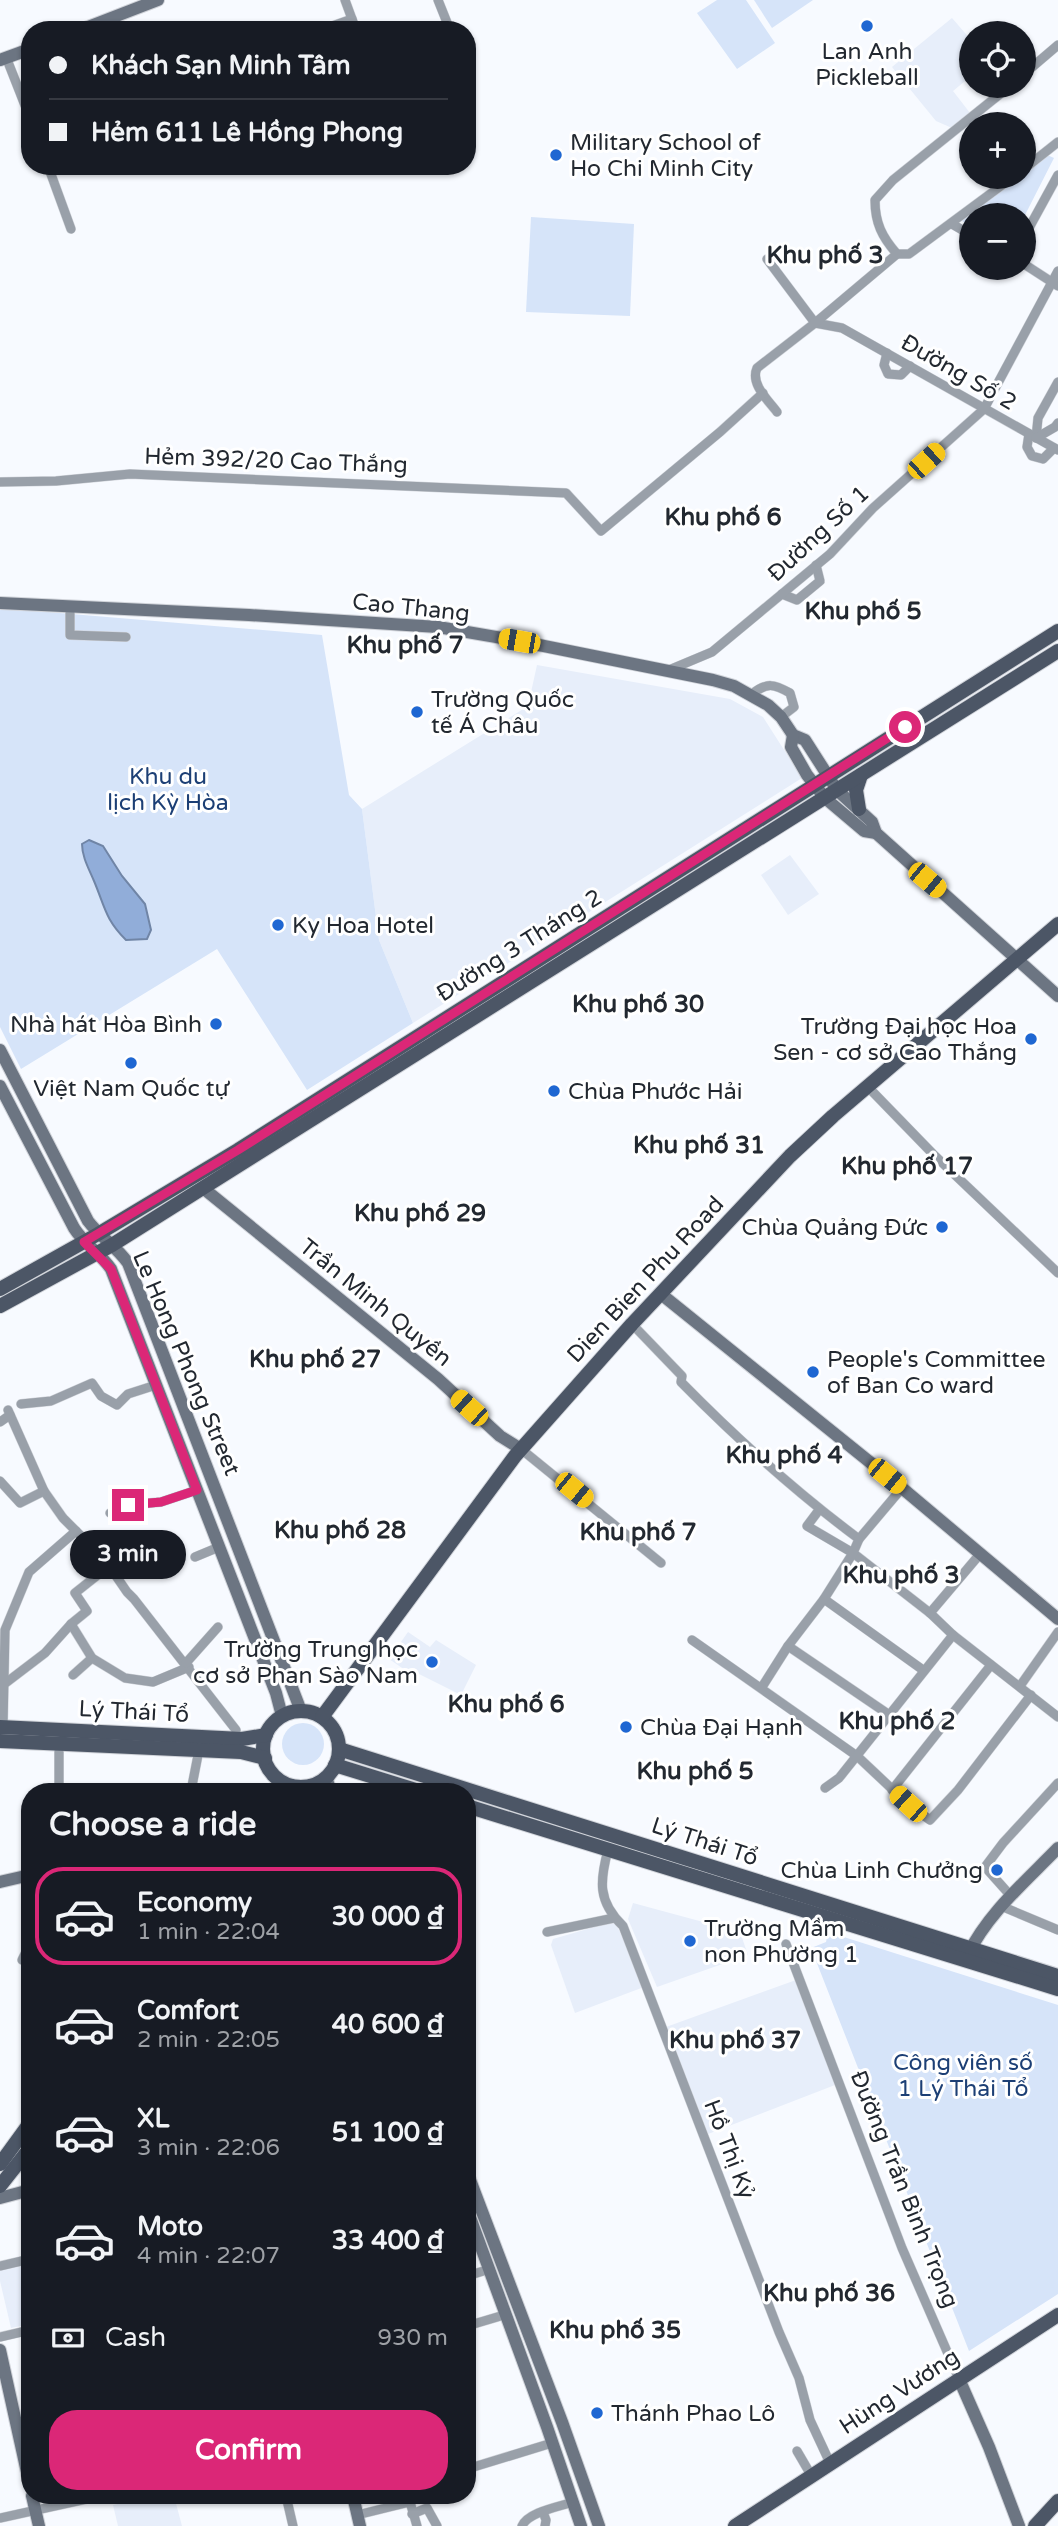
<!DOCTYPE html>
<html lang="en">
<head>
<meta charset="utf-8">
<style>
	:root { --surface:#171b24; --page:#242831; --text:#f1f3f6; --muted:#9ea1a6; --line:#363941; --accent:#db2777 }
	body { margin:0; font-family:"Varela Round",sans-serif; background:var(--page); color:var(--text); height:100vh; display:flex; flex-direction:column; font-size:26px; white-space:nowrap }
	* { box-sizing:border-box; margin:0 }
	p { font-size:23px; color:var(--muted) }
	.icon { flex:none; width:38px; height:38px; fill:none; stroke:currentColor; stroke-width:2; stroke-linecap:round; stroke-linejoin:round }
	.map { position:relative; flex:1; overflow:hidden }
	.drawer { position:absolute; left:21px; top:1783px; width:455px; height:721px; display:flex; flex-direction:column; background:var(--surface); border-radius:28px; box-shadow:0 2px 5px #0004 }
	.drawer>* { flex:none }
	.top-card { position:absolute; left:21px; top:21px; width:455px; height:154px; border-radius:28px; box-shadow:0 2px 5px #0004; display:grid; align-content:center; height:154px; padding:0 28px; background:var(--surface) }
	.fabs { position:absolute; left:959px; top:21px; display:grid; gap:14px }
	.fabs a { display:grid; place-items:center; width:77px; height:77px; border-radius:50%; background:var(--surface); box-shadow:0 2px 5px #0004; font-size:35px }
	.end { position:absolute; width:32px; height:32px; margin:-16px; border:9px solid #db2777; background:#fff; box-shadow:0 0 0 4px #fff }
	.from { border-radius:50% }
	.bubble { position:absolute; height:49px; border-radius:24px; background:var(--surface); box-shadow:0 2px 5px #0004; font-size:23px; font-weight:800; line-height:49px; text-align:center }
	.car { position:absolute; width:21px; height:42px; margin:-21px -10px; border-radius:9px; box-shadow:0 0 5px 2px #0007; background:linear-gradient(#f5c518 24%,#345 0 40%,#f5c518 0 76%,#345 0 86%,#f5c518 0) }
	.top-card b { display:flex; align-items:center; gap:24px; height:66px; font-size:26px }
	.top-card b+b { border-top:2px solid var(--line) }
	.top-card i { width:18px; height:18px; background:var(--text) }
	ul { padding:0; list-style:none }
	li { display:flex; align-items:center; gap:21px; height:98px; margin:0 14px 10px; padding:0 14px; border:4px solid transparent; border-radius:28px }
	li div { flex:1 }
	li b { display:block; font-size:26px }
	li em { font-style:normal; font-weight:800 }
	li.on { border-color:var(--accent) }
	li>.icon { width:63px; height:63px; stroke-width:1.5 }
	h2 { padding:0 28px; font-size:32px; line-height:84px }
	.pay { display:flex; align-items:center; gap:18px; height:77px; padding:0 28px; font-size:26px }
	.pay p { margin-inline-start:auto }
	.button { display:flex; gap:14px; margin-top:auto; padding:14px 28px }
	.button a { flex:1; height:80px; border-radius:28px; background:var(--accent); color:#fff; font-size:28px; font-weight:800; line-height:80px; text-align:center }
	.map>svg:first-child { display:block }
	.built { fill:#e7eefa }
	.green { fill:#d6e4f9 }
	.water { fill:#91add9; stroke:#7085a6; stroke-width:2 }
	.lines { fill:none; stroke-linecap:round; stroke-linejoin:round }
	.street-casing { stroke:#d1d4da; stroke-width:10 }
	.secondary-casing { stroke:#d1d4da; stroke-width:14 }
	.primary-casing { stroke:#d1d4da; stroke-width:16 }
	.street { stroke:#99a0a9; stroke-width:9 }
	.secondary { stroke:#6c7582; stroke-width:12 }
	.primary { stroke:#4c5666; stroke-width:14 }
	.route { stroke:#db2777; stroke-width:9 }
	.poi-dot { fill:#1f67d2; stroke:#fff; stroke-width:2.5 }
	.labels { text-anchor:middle; stroke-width:6; stroke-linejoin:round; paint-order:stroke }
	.poi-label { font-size:23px; fill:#222830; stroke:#fff; text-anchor:start }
	.street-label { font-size:23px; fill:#222830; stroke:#fff }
	.park-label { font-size:23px; fill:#1c3f75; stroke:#fff }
	.neighbourhood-label { font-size:24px; font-weight:bold; fill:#222830; stroke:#fff }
</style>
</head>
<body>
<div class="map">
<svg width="1058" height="2526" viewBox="0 0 1058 2526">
	<rect width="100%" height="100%" fill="#f7faff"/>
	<g class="built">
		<path d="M952 18 971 40V76L953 91 970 113 952 128 936 121 892 67Z"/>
		<path d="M537 665 730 699 763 717 802 778 413 1023 379 940 362 809 528 706Z"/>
		<path d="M790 855 819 894 788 915 761 875Z"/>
		<path d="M408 1632 430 1647 436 1640 476 1665 461 1695 413 1671 411 1674 389 1659Z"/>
		<path d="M633 1903 740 1932 748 1955 657 1987 628 1919Z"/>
		<path d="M615 1921 644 1987 575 2013 551 1945 553 1939Z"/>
		<path d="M796 1980 835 2085 708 2134 666 2027Z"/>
		<path d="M30 2261V2324L11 2328 0 2281V2268Z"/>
		<path d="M152 2496H174L182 2526H118L113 2505Z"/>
	</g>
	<g class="green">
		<path d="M717 0H746L775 43 737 69 697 13Z"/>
		<path d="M754 0H813L772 28Z"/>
		<path d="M1045 154 1054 158 1024 217 971 215V226L962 221 1017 177H1024V171Z"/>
		<path d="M531 217 634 224 630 316 526 312Z"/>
		<path d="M0 608 322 635 349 795 362 809 379 940 413 1023 307 1090 217 949 21 1069 0 1027Z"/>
		<circle cx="303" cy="1744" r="21"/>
		<path d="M828 1932 1058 2005V2294L969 2351 811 1948 826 1942Z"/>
	</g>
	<path class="water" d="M89 840 103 846 122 876 145 904 151 930 147 939 126 940C105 919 105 907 94 881 89 869 82 857 82 844Z"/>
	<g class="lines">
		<g class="street-casing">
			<g id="street">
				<path d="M345 0 356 30"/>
				<path d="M438 0 450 30"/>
				<path d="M321 30 352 19"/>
				<path d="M6 57 30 118"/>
				<path d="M1024 74 1058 45"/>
				<path d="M48 166 71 229"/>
				<path d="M1024 169 1058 142"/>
				<path d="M952 224 971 235"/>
				<path d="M1024 237 1058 175"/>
				<path d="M897 254H909L1013 177"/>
				<path d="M767 259 815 323 842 328 1058 450"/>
				<path d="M1024 264 1058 286"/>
				<path d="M887 353 884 365 888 374 901 375 910 366"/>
				<path d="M777 412C768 400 750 384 757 368L815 323 897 254C882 237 875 223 875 200L893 180 1010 86"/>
				<path d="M1029 434 1027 447 1032 456 1043 459 1054 448"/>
				<path d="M1036 438 1038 418 1058 382"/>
				<path d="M1036 438 1055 427 1058 423"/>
				<path d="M0 482 56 481 130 474 566 493 601 531 720 432 763 393"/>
				<path d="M782 594 797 600 820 581 816 565"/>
				<path d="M70 607V635L126 637"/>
				<path d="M669 670 712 652 830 554 873 508 984 409 1058 271"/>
				<path d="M752 694C767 682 774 684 790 693L794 707 781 717"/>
				<path d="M867 1086 933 1154 1058 1273"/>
				<path d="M632 1324 682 1376 681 1382C736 1438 796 1492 859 1539"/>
				<path d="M21 1404 51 1401 92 1383 101 1396 117 1405 128 1394 156 1385"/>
				<path d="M8 1410 44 1491 63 1518 105 1560 127 1592 134 1599 236 1730V1738"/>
				<path d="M0 1422 10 1415"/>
				<path d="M521 1449 661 1563"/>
				<path d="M0 1481 20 1503 44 1491"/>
				<path d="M819 1510 807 1526 853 1553 930 1613 953 1635 1058 1717"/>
				<path d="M110 1513 128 1505 161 1502 197 1490"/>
				<path d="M195 1557 219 1547"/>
				<path d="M105 1560 129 1547 133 1552 158 1546"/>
				<path d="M824 1599 923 1670"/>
				<path d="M930 1613 980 1554"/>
				<path d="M71 1624 92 1658 125 1678 153 1682 189 1667"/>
				<path d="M692 1640 857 1756 908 1804 930 1820 958 1790 1031 1695"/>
				<path d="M788 1646 888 1714"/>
				<path d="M186 1663 218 1627"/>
				<path d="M73 1675 92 1658"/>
				<path d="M3 1685 45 1653 71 1624 87 1611 75 1593 109 1566"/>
				<path d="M1020 1686 1058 1632"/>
				<path d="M762 1687 788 1646 824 1599 853 1553 859 1539 902 1488"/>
				<path d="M3 1727 5 1630 29 1572 76 1531"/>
				<path d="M825 1788 839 1778 953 1635"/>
				<path d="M181 1790 191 1791 199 1750"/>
				<path d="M892 1790 991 1665"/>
				<path d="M59 1792V1744"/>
				<path d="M608 1850C600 1880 597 1901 623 1926L779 2332 799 2378 810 2420 830 2463"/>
				<path d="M25 1876 30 1886"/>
				<path d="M1010 1895 985 1867 1003 1843 1058 1783"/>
				<path d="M1001 1906 1058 1930"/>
				<path d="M30 1919 27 1920 30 1925"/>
				<path d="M547 1932 614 1918"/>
				<path d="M786 1944 902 2248 959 2379"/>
				<path d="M22 1960 30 1944"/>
				<path d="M0 2266 30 2259"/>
				<path d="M467 2276 490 2269"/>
				<path d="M467 2307 473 2324"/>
				<path d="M467 2326 504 2315"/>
				<path d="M0 2337 30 2330"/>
				<path d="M797 2451 811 2475"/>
				<path d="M467 2469 552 2443"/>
				<path d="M286 2496 293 2526"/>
				<path d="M543 2512 546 2520 545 2526"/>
				<path d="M412 2514 427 2508 437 2526"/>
				<path d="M357 2515 410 2502 417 2526"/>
				<path d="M0 2518 100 2496"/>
				<path d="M522 2526C528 2512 558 2507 573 2502"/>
			</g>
		</g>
		<g class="secondary-casing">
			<g id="secondary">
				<path d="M80 30 158 0"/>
				<path d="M0 60 30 49"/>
				<path d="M0 603 249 615 438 627 519 641 713 680 734 686 768 705 781 717 793 735 805 740 837 790 872 822 876 833 1058 996"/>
				<path d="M793 735 791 747 807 775 825 798 864 831 876 833"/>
				<path d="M0 1050 88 1221C100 1237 116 1246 128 1263L301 1711"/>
				<path d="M0 1086 74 1228C84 1244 100 1253 111 1269L276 1693 282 1716"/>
				<path d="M203 1188 438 1379 500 1436 521 1449"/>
				<path d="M661 1294 902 1488 1058 1619"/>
				<path d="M326 1777 331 1792"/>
				<path d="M306 1786 310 1792"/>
				<path d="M0 1882 30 1875"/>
				<path d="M967 1956C988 1913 1025 1882 1058 1848"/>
				<path d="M24 2157 30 2177"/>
				<path d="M467 2172 562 2422 599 2526"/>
				<path d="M0 2198 30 2190"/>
				<path d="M467 2209 547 2427 581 2526"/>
				<path d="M0 2350 30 2486"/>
				<path d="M959 2379 989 2447 1019 2526"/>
				<path d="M32 2496 39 2526"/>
				<path d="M353 2496 360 2526"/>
			</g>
		</g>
		<g class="primary-casing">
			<g id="primary">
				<path d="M859 809 856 790 861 775"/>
				<path d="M0 1289 98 1234 238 1150 1058 631"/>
				<path d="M0 1306 112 1245 1058 651"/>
				<circle cx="301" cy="1749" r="38"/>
				<path d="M322 1717 515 1456 632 1324 790 1156 833 1116 1058 924"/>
				<path d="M0 1727 242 1739 266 1735"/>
				<path d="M0 1741 241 1752 265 1758"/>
				<path d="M339 1749 1058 1976"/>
				<path d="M335 1765 422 1792"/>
				<path d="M467 1806 1058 1989"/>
				<path d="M0 2164 30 2123"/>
				<path d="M0 2186 30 2148"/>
				<path d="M735 2526 1058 2315"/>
				<path d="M1035 2526 1058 2501"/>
			</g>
		</g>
		<use href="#street" class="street"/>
		<use href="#secondary" class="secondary"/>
		<use href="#primary" class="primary"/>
	</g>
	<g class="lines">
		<path class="route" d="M128 1505 161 1502 197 1490 111 1269 84 1242 238 1150 905 727"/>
	</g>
	<g class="poi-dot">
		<circle cx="867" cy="26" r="7"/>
		<circle cx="556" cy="155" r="7"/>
		<circle cx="417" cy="712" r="7"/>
		<circle cx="278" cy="925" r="7"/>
		<circle cx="216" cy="1024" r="7"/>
		<circle cx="1031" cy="1039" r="7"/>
		<circle cx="131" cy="1063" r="7"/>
		<circle cx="554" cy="1091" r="7"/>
		<circle cx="942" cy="1227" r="7"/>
		<circle cx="813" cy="1372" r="7"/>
		<circle cx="432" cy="1662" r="7"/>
		<circle cx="626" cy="1727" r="7"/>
		<circle cx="997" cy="1870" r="7"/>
		<circle cx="690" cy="1941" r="7"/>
		<circle cx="597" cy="2413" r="7"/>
	</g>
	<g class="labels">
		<g class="poi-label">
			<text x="867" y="59" text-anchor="middle">Lan Anh<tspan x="867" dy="26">Pickleball</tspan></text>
			<text x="570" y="150">Military School of<tspan x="570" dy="26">Ho Chi Minh City</tspan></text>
			<text x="431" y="707">Trường Quốc<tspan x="431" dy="26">tế Á Châu</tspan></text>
			<text x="292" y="933">Ky Hoa Hotel</text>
			<text x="202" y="1032" text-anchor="end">Nhà hát Hòa Bình</text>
			<text x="1017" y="1034" text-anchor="end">Trường Đại học Hoa<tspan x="1017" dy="26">Sen - cơ sở Cao Thắng</tspan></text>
			<text x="131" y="1096" text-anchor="middle">Việt Nam Quốc tự</text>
			<text x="568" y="1099">Chùa Phước Hải</text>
			<text x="928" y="1235" text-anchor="end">Chùa Quảng Đức</text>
			<text x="827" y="1367">People's Committee<tspan x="827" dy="26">of Ban Co ward</tspan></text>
			<text x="418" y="1657" text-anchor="end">Trường Trung học<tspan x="418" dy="26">cơ sở Phan Sào Nam</tspan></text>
			<text x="640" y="1735">Chùa Đại Hạnh</text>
			<text x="983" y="1878" text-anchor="end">Chùa Linh Chưởng</text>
			<text x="704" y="1936">Trường Mầm<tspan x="704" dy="26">non Phường 1</tspan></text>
			<text x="611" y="2421">Thánh Phao Lô</text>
		</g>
		<g class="street-label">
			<text transform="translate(959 372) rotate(30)" y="8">Đường Số 2</text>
			<text transform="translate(276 460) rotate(2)" y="8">Hẻm 392/20 Cao Thắng</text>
			<text transform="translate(818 533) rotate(-43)" y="8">Đường Số 1</text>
			<text transform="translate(411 607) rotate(6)" y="8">Cao Thang</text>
			<text transform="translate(519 945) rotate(-32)" y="8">Đường 3 Tháng 2</text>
			<text transform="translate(645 1279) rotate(-47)" y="8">Dien Bien Phu Road</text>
			<text transform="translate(376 1302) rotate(39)" y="8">Trần Minh Quyền</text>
			<text transform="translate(187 1363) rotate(67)" y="8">Le Hong Phong Street</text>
			<text transform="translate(134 1711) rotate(3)" y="8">Lý Thái Tổ</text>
			<text transform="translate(705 1841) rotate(18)" y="8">Lý Thái Tổ</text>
			<text transform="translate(730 2149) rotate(69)" y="8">Hồ Thị Kỷ</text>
			<text transform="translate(905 2189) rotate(68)" y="8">Đường Trần Bình Trọng</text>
			<text transform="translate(899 2391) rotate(-33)" y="8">Hùng Vương</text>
		</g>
		<g class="park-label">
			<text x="168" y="784">Khu du<tspan x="168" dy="26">lịch Kỳ Hòa</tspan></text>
			<text x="963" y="2070">Công viên số<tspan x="963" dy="26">1 Lý Thái Tổ</tspan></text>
		</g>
		<g class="neighbourhood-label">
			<text x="825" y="263">Khu phố 3</text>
			<text x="723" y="525">Khu phố 6</text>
			<text x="863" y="619">Khu phố 5</text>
			<text x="405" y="653">Khu phố 7</text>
			<text x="638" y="1012">Khu phố 30</text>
			<text x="699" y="1153">Khu phố 31</text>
			<text x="907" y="1174">Khu phố 17</text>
			<text x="420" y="1221">Khu phố 29</text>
			<text x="315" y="1367">Khu phố 27</text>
			<text x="784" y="1463">Khu phố 4</text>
			<text x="340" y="1538">Khu phố 28</text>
			<text x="638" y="1540">Khu phố 7</text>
			<text x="901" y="1583">Khu phố 3</text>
			<text x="506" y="1712">Khu phố 6</text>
			<text x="897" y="1729">Khu phố 2</text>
			<text x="695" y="1779">Khu phố 5</text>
			<text x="735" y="2048">Khu phố 37</text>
			<text x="829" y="2301">Khu phố 36</text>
			<text x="615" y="2338">Khu phố 35</text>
		</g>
	</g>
</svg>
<div class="fabs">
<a><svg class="icon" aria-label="locate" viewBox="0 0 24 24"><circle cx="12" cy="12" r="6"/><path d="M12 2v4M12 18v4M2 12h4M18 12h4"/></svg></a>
<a>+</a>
<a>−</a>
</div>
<i class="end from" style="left:905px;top:727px"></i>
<i class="end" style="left:128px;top:1505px"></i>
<div class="bubble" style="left:70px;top:1530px;width:116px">3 min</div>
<i class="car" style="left:926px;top:461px;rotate:48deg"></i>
<i class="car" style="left:519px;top:641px;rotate:280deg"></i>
<i class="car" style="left:927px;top:880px;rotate:130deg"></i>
<i class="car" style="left:469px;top:1408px;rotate:312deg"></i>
<i class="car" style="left:887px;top:1476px;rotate:129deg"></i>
<i class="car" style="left:574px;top:1490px;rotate:129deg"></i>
<i class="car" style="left:908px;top:1804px;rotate:312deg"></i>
<div class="top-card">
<b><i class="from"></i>Khách Sạn Minh Tâm</b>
<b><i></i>Hẻm 611 Lê Hồng Phong</b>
</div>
<section class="drawer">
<h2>Choose a ride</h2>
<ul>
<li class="on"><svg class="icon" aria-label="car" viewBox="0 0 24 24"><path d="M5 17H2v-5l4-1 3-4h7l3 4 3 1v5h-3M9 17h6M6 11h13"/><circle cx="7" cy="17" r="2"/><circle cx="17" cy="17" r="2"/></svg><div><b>Economy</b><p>1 min · 22:04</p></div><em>30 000 ₫</em></li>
<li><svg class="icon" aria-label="car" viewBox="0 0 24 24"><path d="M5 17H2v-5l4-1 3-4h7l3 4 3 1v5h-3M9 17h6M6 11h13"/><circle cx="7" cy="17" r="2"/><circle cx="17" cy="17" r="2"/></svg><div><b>Comfort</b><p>2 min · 22:05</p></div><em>40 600 ₫</em></li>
<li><svg class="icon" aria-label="car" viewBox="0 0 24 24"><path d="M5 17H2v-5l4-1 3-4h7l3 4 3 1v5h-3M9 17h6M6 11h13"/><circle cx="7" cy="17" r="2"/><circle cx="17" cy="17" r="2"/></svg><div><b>XL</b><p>3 min · 22:06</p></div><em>51 100 ₫</em></li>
<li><svg class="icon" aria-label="car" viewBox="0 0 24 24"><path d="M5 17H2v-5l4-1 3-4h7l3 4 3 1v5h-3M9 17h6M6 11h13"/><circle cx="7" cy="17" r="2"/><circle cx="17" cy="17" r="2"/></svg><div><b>Moto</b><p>4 min · 22:07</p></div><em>33 400 ₫</em></li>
</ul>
<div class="pay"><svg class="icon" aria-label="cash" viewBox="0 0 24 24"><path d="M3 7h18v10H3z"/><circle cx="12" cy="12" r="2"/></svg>Cash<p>930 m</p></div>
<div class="button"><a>Confirm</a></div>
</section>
</div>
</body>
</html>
